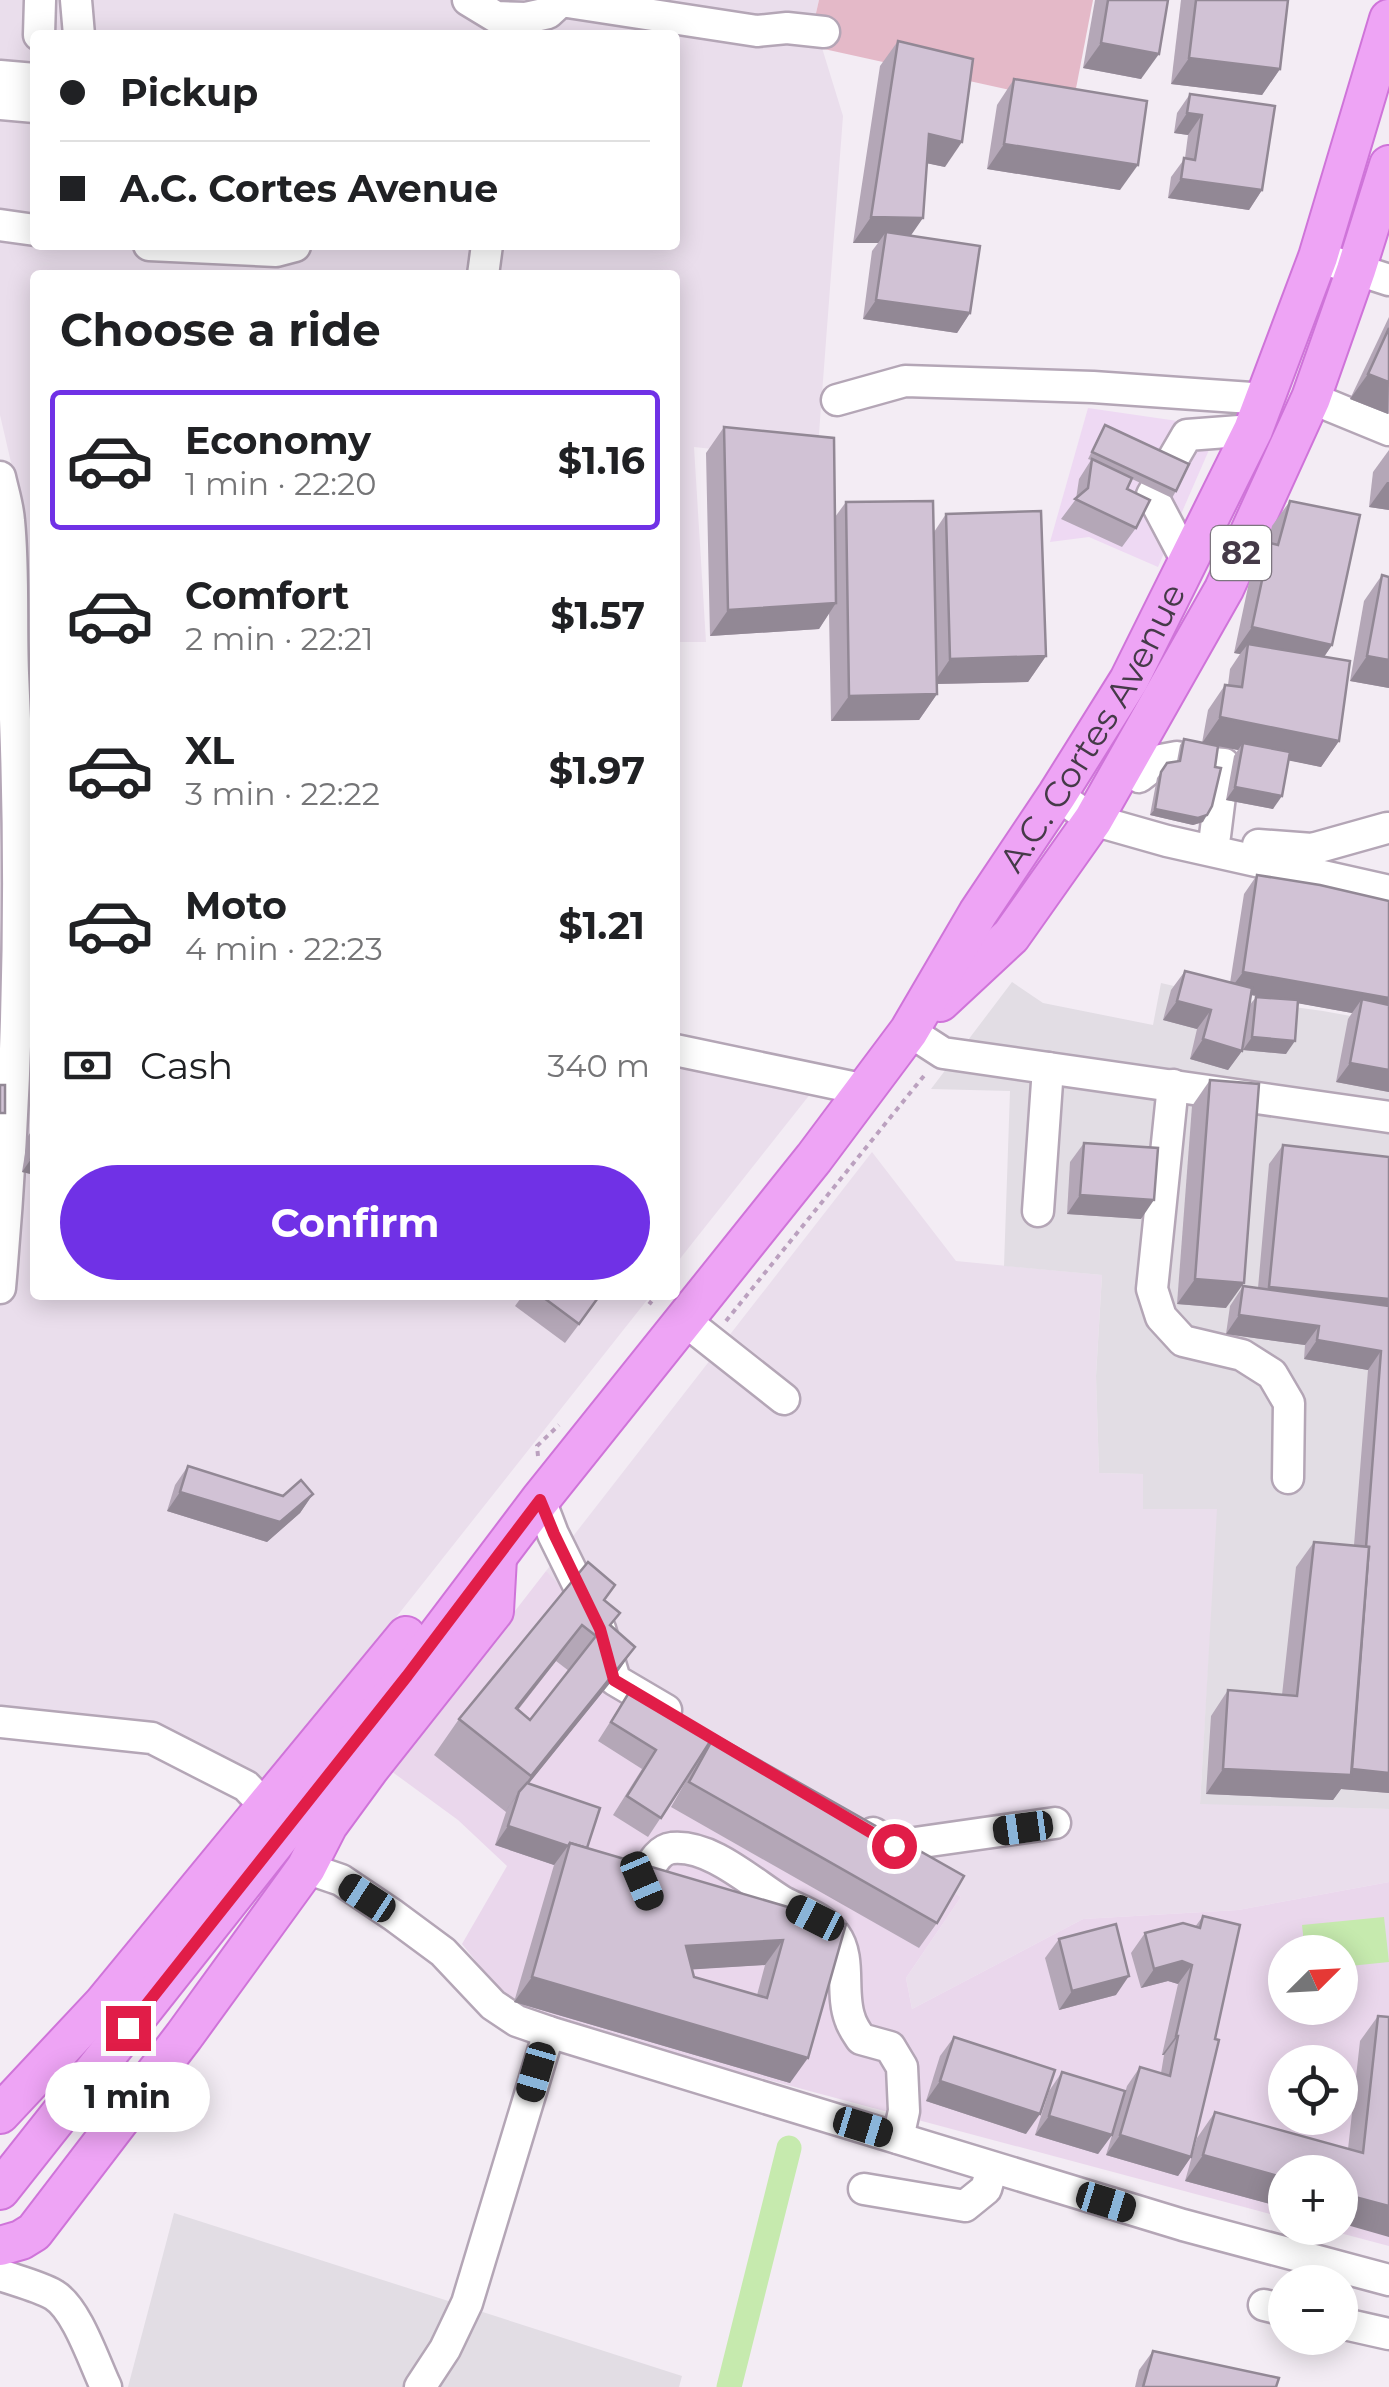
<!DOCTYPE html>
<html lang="en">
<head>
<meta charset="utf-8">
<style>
	:root { --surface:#fff; --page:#f6f6f6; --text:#202124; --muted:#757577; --line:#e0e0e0; --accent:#7031e6 }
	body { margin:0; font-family:Montserrat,sans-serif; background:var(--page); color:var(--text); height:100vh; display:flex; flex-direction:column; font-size:38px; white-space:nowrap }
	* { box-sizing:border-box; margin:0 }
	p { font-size:32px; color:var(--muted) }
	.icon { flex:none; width:55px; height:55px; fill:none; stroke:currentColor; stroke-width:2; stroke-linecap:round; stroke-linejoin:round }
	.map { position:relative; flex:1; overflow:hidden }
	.drawer { position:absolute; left:30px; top:270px; width:650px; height:1030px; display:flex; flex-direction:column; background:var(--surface); border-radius:10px; box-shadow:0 5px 25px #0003 }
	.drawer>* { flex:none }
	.guide { position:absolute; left:30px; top:30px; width:650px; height:220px; border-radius:10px; box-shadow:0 5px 25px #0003; display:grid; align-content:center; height:220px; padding:0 30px; background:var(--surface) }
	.needle { width:65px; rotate:66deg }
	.buttons { position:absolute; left:1268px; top:1935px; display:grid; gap:20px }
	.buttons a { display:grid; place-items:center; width:90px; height:90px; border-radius:50%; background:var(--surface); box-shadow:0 5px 25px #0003; font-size:50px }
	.end { position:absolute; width:45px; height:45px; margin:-22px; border:12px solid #e11d48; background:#fff; box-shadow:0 0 0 5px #fff }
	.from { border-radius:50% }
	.bubble { position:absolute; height:70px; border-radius:35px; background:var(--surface); box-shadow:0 5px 25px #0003; font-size:32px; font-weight:700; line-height:70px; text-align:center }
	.car { position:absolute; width:30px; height:60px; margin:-30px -15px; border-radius:12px; box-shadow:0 0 8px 2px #0007; background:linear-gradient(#222 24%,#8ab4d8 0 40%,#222 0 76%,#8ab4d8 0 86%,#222 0) }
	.guide b { display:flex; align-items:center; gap:35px; height:95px; font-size:38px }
	.guide b+b { border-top:2px solid var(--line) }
	.guide i { width:25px; height:25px; background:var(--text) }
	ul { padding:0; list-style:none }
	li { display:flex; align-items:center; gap:30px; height:140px; margin:0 20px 15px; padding:0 10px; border:5px solid transparent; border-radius:10px }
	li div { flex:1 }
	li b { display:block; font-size:38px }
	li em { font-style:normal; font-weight:700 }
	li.on { border-color:var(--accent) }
	li>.icon { width:90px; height:90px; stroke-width:1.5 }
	h2 { padding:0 30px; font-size:45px; line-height:120px }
	.pay { display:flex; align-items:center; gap:25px; height:110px; padding:0 30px; font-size:38px }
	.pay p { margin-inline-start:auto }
	.button { display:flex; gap:20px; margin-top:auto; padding:20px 30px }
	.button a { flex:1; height:115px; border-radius:60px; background:var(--accent); color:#fff; font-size:40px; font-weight:700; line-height:115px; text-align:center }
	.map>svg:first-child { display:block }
	.residential { fill:#eadeec; fill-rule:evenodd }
	.commercial { fill:#eed9f3 }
	.industrial { fill:#e2dde4 }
	.education { fill:#ead7ec; fill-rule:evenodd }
	.green { fill:#e4b9c8 }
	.water { fill:#c6eaae }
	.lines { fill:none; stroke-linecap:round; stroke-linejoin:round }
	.canal { stroke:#c6eaae; stroke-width:25 }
	.minor-casing { stroke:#b4a6b6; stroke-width:35 }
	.major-casing { stroke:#cf74d9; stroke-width:42 }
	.path { stroke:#bba1bf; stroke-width:4; stroke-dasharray:5 5; stroke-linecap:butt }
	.minor { stroke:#fff; stroke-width:30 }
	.major { stroke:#eea4f5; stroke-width:38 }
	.wall { fill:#b4a7b7; fill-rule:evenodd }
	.shaded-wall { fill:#928895 }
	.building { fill:#d1c2d5; stroke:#928895; stroke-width:2.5; fill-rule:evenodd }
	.route { stroke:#e11d48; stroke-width:12 }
	.labels { text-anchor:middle; stroke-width:8; stroke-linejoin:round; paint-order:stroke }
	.shield { fill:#fff; stroke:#7d757f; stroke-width:2.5 }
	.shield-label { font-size:32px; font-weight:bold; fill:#453a48 }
	.street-label { font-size:35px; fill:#453a48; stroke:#fff }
</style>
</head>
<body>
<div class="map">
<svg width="1389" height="2387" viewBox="0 0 1389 2387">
	<rect width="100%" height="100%" fill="#f3ecf4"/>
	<g class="residential">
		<path d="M0 0H819L814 22 843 116 817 460 694 447 706 642H675V275H35V923L29 922V623L22 510 0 415ZM35 35H675V245H35Z"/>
		<path d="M18 944 35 947V1295H651L261 1788 151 1730 0 1714V1232Z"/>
		<path d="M675 1061 815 1088 675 1265Z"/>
		<path d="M872 1152 956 1261 1102 1275 1096 1375 1099 1473 1144 1474 1143 1509H1218L1200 1803 1389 1809V1882L1238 1910 1083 1919 912 2009 906 1978 961 1897 611 1682 546 1571Z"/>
	</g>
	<path class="commercial" d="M1088 408 1219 427 1158 567 1089 537 1050 542Z"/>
	<g class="industrial">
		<path d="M1012 982 1043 1003 1153 1025 1161 983 1221 997 1323 1011 1389 1023V1809L1200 1804 1217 1509H1143V1474L1099 1473 1096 1376 1102 1275 1004 1266 1010 1091 931 1089Z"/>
		<path d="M174 2213 682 2376 679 2387H128Z"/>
	</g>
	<path class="education" d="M546 1571 591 1619 612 1682 961 1897 906 1978 912 2009 1083 1919 1238 1910 1389 1882V2246L1321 2228H1340V2172H1285V2218L518 2013 462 1944 507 1866 458 1820 391 1771ZM1285 1952H1340V2008H1285ZM1285 2062H1340V2118H1285Z"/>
	<path class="green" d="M819 0H1093L1073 104 824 49 814 22Z"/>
	<path class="water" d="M1384 1917 1389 1962 1340 1967V1952H1305L1302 1925Z"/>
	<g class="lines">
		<path class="canal" d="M729 2387 789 2148"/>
		<g class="minor-casing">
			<g id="minor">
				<path d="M76 0 79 35"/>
				<path d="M468 0 496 17 526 18 548 13 561 1 757 31 787 28 824 32"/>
				<path d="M39 35 40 0"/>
				<path d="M0 76 35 79"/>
				<path d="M0 104 35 107"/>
				<path d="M0 225 35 230"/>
				<path d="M149 245 276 251 295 246"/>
				<path d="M1318 257 1389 280"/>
				<path d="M483 275 487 245"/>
				<path d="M1311 398 1389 430"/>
				<path d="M837 400 905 381 1093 387 1266 399"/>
				<path d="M0 477C3 491 8 506 9 521 14 571 11 623 13 673 23 878 18 1084 0 1288"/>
				<path d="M1188 563 1152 495 1187 435 1253 430"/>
				<path d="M1212 763 1224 764 1215 836"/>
				<path d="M1123 768 1139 777 1161 760 1177 757"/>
				<path d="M1057 795 1093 820 1167 841 1389 891"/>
				<path d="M1258 845 1312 849 1387 828"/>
				<path d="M909 1031 943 1053 1389 1117"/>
				<path d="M675 1050 866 1090"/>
				<path d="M1173 1085 1152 1289 1161 1317 1183 1341 1242 1355 1272 1374 1289 1403 1288 1478"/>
				<path d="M1038 1211 1048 1068"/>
				<path d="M684 1320 784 1399"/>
				<path d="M540 1500 553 1534 600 1629 615 1680 666 1710"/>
				<path d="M0 1722 152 1738 246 1786 266 1807"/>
				<path d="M873 1833 894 1846 1055 1823"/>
				<path d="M306 1868 341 1880 393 1915 443 1952 493 2005 517 2021 549 2032 1183 2225 1389 2280"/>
				<path d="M651 1902 642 1881C650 1869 656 1850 672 1848 711 1844 753 1884 783 1902 800 1911 824 1918 835 1935 852 1958 840 1993 850 2019 852 2026 857 2033 861 2039L890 2047 902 2067 904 2111 898 2138"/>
				<path d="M864 2189 965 2206 986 2189 992 2168"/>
				<path d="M0 2275C17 2281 38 2286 54 2295 77 2309 94 2362 106 2387"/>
				<path d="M1264 2305 1285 2310"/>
				<path d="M1340 2323 1389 2334"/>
				<path d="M420 2387 445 2349 467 2303 549 2032"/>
			</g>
		</g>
		<g class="major-casing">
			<g id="major">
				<path d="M940 1002 1011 936 1093 820 1224 589 1311 398 1356 270 1389 165"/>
				<path d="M0 2114 103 2004 406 1636"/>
				<path id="s1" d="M0 2190 407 1676 540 1500 814 1158 909 1031 978 913 1057 795 1129 680 1253 430 1318 257 1389 19"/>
				<path d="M0 2246 21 2240 34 2232 184 2036 306 1868 328 1825 369 1769 494 1611 497 1558"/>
			</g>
		</g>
		<g class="path">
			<path d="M641 1295 652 1304"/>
			<path d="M726 1321 927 1072"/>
			<path d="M538 1456 537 1446 559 1425"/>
		</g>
		<use href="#minor" class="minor"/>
		<use href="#major" class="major"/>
	</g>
	<g class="wall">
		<path d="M1095 0H1168L1141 79 1083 68Z"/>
		<path d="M1181 0H1288L1280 69 1262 95 1171 84Z"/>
		<path d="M898 41 945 167 927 163 911 235 970 313 957 333 863 319 872 251 878 243H853L880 66Z"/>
		<path d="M1014 79 1120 190 987 169 997 105Z"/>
		<path d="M1190 94 1262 190 1249 210 1168 198 1171 177 1185 158 1188 135 1174 133 1177 113Z"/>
		<path d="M1389 317V413L1388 414 1350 399Z"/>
		<path d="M1105 425 1176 491 1172 498 1132 479 1127 489 1136 528 1122 547 1061 519 1076 499 1079 479 1091 460 1088 459Z"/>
		<path d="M724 427 835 517 846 502 934 532 946 514 1046 656 1028 682 937 684V694L919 720 831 721 829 613 819 629 710 636 706 453Z"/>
		<path d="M1389 450V510L1369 507 1373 472Z"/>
		<path d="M1290 501 1332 645 1324 657 1339 741 1321 767 1289 760 1273 809 1226 800 1234 756 1238 750 1202 743 1208 710 1225 685H1228L1230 669 1240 654 1234 653 1252 568 1266 549 1272 526Z"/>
		<path d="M1382 575 1389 577V688L1350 681 1364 601Z"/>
		<path d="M1184 739 1203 822 1193 825 1150 815 1157 778 1167 763 1177 761 1180 745Z"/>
		<path d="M1257 875 1381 901 1389 1092 1336 1082 1348 1019 1352 1013 1298 1003 1286 1054 1243 1050 1245 1033 1242 1051 1228 1070 1190 1059 1197 1029 1163 1020 1171 990 1185 971 1230 983 1244 894ZM1251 995 1268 998 1256 997 1249 1006Z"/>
		<path d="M1210 1080 1226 1308 1177 1304 1192 1106Z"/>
		<path d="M35 1126V1175L22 1172 28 1136Z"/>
		<path d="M1084 1143 1141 1219 1067 1214 1070 1162Z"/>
		<path d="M1283 1145 1389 1157V1793L1341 1789 1333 1800 1206 1794 1211 1716 1228 1690 1282 1695 1296 1567 1314 1542 1354 1545 1368 1370 1304 1359 1305 1345 1226 1334 1230 1306 1243 1286 1258 1288 1269 1164Z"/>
		<path d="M523 1295H601L565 1343 515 1306Z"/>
		<path d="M188 1466 283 1496 313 1494 300 1513 267 1542 167 1511 175 1485Z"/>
		<path d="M605 1600 611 1626 635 1647 610 1683 528 1784 587 1848 846 1924 790 2083 514 2002 554 1865 495 1845 506 1812 434 1755 459 1719ZM556 1661 569 1671 530 1720 518 1710ZM765 1965 757 1995 694 1977 692 1969Z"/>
		<path d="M633 1686 705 1750 715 1735 937 1923 919 1948 671 1807 693 1769 648 1837 613 1815 642 1769 598 1741Z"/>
		<path d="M1203 1916 1215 2039 1191 2157 1178 2176 1106 2155 1127 2086 1140 2067 1161 2073 1164 2055H1162L1178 1984 1168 1981 1141 1988 1131 1953 1145 1933 1195 1927Z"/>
		<path d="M1059 1939 1116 1995 1059 2010 1045 1958Z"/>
		<path d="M1378 2016 1389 2237 1285 2172V2208L1185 2181 1197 2138 1215 2112 1348 2149 1360 2041Z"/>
		<path d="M954 2037 1026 2134 926 2101 940 2056Z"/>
		<path d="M1062 2072 1112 2135 1098 2154 1035 2135 1049 2091Z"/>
		<path d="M1153 2351 1276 2387H1135L1139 2370Z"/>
	</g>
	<g class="shaded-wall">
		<path d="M1101 43 1159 54 1141 79 1083 68Z"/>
		<path d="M1189 58 1280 69 1262 95 1171 84Z"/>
		<path d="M1187 113 1202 115 1188 135 1174 133Z"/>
		<path d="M929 134 962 142 945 167 911 160Z"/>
		<path d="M1004 144 1138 165 1120 190 987 169Z"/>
		<path d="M1181 179 1262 190 1249 210 1168 198Z"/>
		<path d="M871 217 923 218 905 244 886 232 878 243H853Z"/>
		<path d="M876 300 970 313 957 333 863 319Z"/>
		<path d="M1368 374 1389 382 1388 414 1350 399Z"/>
		<path d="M1387 482H1389V510L1369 507Z"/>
		<path d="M836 603 819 629 710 636 728 610Z"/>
		<path d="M1252 627 1332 645 1315 670 1248 644 1240 654 1234 653Z"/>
		<path d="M1046 656 1028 682 933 684 950 659Z"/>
		<path d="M1367 656 1389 660V688L1350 681Z"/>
		<path d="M937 694 919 720 831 721 849 696Z"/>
		<path d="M1220 717 1339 741 1321 767 1242 751 1243 743 1238 750 1202 743Z"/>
		<path d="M1235 787 1282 796 1273 809 1226 800Z"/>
		<path d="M1155 809 1207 815 1203 822 1193 825 1150 815Z"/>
		<path d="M1243 972 1389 998V1020L1362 999 1352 1013 1229 991Z"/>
		<path d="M1177 1001 1211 1010 1197 1029 1163 1020Z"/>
		<path d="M1252 1037 1295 1041 1286 1054 1243 1050Z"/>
		<path d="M1203 1039 1242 1051 1228 1070 1190 1059Z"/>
		<path d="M1350 1063 1389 1070V1092L1336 1082Z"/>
		<path d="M31 1159 35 1160V1175L22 1172Z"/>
		<path d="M1080 1195 1154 1200 1141 1219 1067 1214Z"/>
		<path d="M1195 1279 1244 1283 1226 1308 1177 1304Z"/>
		<path d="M1269 1287 1389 1299V1320L1256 1306Z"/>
		<path d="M1239 1315 1319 1326 1305 1345 1226 1334Z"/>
		<path d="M1317 1340 1381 1351 1368 1370 1304 1359Z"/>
		<path d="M180 1492 280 1522 313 1494 300 1513 267 1542 167 1511Z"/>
		<path d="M582 1625 556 1661 490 1745 516 1708Z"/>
		<path d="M635 1647 610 1683 518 1797 519 1792 505 1812 531 1776Z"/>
		<path d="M1223 1769H1348L1389 1773V1793L1341 1789 1333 1800 1206 1794Z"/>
		<path d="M508 1826 568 1846 554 1865 495 1845Z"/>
		<path d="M783 1940 765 1965 668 1971 686 1946Z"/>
		<path d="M1182 1961 1192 1965 1178 1984 1168 1981 1141 1988 1154 1969Z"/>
		<path d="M1129 1976 1116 1995 1059 2010 1072 1991Z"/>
		<path d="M532 1977 808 2058 790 2083 514 2002Z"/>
		<path d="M1176 2036H1178L1164 2055H1162Z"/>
		<path d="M940 2081 1040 2114 1026 2134 926 2101Z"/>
		<path d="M1049 2116 1112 2135 1098 2154 1035 2135Z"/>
		<path d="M1120 2135 1191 2157 1178 2176 1106 2155Z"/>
		<path d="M1203 2155 1285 2178V2208L1185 2181Z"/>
		<path d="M1340 2193 1389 2206V2237L1340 2223Z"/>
	</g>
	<g class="building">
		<path d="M1108 0H1168L1159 54 1101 43Z"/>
		<path d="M1196 0H1288L1280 69 1189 58Z"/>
		<path d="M898 41 973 59 962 142 929 134 923 218 871 217Z"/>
		<path d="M1014 79 1147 101 1138 165 1004 144Z"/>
		<path d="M1190 94 1275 106 1262 190 1181 179 1184 158 1195 160 1202 115 1187 113Z"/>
		<path d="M886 232 980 246 970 313 876 300Z"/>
		<path d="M1389 328V382L1368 374Z"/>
		<path d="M1105 425 1189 464 1176 491 1092 452Z"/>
		<path d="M724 427 834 438 836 603 728 610Z"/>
		<path d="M1092 459 1132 478 1127 489 1150 500 1136 528 1075 499 1088 488Z"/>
		<path d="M933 501 937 694 849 696 846 502Z"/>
		<path d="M1290 501 1360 515 1332 645 1252 627 1270 543 1278 545Z"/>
		<path d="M1041 511 1046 656 950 659 946 514Z"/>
		<path d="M1382 575 1389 577V660L1367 656Z"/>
		<path d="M1248 644 1350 661 1339 741 1220 717 1225 685 1242 687Z"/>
		<path d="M1184 739 1218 746 1215 767 1221 768 1212 806 1207 815 1198 818 1155 809 1161 772 1167 763 1180 761Z"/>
		<path d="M1243 743 1290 752 1282 796 1235 787Z"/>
		<path d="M1257 875 1320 885 1389 901V998L1243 972Z"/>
		<path d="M1185 971 1252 988 1242 1051 1203 1039 1211 1010 1177 1001Z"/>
		<path d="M1256 997 1298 1000 1295 1041 1252 1037Z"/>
		<path d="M1362 999 1389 1005V1070L1350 1063Z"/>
		<path d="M1210 1080 1259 1084 1244 1283 1195 1279Z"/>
		<rect x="0" y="1085" width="5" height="28"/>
		<path d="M35 1134V1160L31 1159Z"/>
		<path d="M1084 1143 1158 1148 1154 1200 1080 1195Z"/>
		<path d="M1283 1145 1389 1157V1299L1269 1287Z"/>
		<path d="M1243 1286 1389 1306V1773L1352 1769 1369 1547H1366L1381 1351 1317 1340 1319 1326 1239 1315Z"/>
		<path d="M540 1295H600L579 1324Z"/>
		<path d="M188 1466 283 1496 301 1480 313 1494 280 1522 180 1492Z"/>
		<path d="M1314 1542 1369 1547 1351 1775 1223 1769 1228 1690 1297 1696Z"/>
		<path d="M588 1562 615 1585 604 1600 620 1613 610 1625 635 1647 531 1776 459 1719ZM582 1625 596 1636 530 1720 516 1708Z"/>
		<path d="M633 1686 713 1737 661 1818 627 1796 656 1750 611 1722Z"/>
		<path d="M715 1735 964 1876 937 1923 689 1782Z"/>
		<path d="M527 1783 600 1808 587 1848 570 1843 568 1846 508 1826 519 1792Z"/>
		<path d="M570 1843 846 1924 808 2058 532 1977ZM783 1940 767 1998 694 1977 686 1946Z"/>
		<path d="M1203 1916 1240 1925 1215 2039 1219 2040 1191 2157 1120 2135 1140 2067 1170 2076 1178 2036H1176L1192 1965 1182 1961 1154 1969 1145 1933 1183 1923 1200 1928Z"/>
		<path d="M1116 1924 1129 1976 1072 1991 1059 1939Z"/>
		<path d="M1378 2016 1389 2017V2206L1340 2193V2172H1285V2178L1203 2155 1215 2112 1363 2153Z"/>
		<path d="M954 2037 1055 2070 1040 2114 940 2081Z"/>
		<path d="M1062 2072 1125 2091 1112 2135 1049 2116Z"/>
		<path d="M1153 2351 1279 2378 1276 2387H1143Z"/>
	</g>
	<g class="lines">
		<path class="route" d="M128 2028 407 1676 540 1500 554 1534 600 1629 614 1680 894 1846"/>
	</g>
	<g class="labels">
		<rect class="shield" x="1211" y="526" width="60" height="54" rx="8"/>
		<g class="shield-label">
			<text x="1241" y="564">82</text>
		</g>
		<g class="street-label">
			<text dy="12" stroke="none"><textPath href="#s1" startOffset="1828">A.C. Cortes Avenue</textPath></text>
		</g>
	</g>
</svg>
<div class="buttons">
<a><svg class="needle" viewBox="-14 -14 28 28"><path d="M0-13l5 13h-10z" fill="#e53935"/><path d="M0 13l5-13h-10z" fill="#757577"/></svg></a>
<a><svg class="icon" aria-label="locate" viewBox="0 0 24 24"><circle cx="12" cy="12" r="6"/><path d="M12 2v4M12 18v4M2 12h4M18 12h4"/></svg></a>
<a>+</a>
<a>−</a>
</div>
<i class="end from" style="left:894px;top:1846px"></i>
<i class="end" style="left:128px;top:2028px"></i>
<div class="bubble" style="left:45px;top:2062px;width:165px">1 min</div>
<i class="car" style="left:1023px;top:1828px;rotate:262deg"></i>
<i class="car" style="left:642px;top:1881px;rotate:157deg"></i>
<i class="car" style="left:367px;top:1898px;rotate:303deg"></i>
<i class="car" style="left:815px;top:1918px;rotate:297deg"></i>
<i class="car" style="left:536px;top:2072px;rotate:196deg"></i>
<i class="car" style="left:863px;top:2127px;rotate:107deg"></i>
<i class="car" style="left:1106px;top:2202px;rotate:107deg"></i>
<div class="guide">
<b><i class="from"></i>Pickup</b>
<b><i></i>A.C. Cortes Avenue</b>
</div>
<section class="drawer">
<h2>Choose a ride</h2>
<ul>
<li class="on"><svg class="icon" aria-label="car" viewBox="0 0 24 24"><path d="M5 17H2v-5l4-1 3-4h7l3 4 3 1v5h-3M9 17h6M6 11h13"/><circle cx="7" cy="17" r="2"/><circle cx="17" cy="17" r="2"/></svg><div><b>Economy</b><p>1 min · 22:20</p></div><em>$1.16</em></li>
<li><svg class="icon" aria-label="car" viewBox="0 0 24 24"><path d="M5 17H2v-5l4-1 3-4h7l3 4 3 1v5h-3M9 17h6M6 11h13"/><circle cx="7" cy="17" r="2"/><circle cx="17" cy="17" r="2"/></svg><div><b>Comfort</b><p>2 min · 22:21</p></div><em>$1.57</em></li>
<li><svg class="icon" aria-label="car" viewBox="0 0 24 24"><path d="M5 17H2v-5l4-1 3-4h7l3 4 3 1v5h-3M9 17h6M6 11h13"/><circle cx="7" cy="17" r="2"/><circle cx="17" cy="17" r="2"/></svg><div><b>XL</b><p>3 min · 22:22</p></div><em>$1.97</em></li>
<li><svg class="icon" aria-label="car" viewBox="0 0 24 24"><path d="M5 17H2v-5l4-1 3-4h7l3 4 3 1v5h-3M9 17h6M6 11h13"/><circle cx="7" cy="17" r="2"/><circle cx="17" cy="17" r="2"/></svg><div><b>Moto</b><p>4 min · 22:23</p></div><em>$1.21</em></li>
</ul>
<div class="pay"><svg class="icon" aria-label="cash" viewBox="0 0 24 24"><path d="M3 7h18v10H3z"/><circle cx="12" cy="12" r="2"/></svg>Cash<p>340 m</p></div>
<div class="button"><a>Confirm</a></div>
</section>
</div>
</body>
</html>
